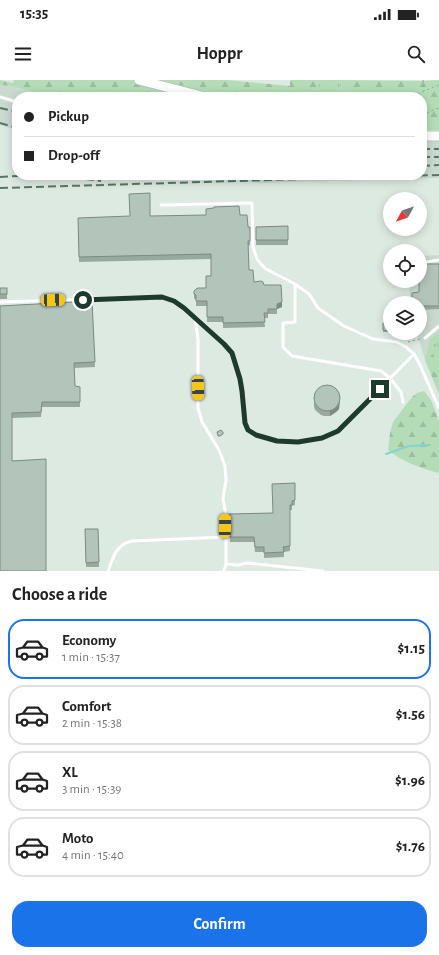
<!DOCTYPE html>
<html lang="en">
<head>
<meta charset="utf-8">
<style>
	:root { --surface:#fff; --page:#f6f6f6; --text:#222; --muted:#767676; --line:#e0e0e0; --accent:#1a73e8 }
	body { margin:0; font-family:"Alegreya Sans",sans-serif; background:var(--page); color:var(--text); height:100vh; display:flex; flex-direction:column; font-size:15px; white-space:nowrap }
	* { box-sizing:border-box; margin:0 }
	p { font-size:13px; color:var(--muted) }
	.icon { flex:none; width:22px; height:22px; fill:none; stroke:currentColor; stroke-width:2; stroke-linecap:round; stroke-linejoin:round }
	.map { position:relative; height:491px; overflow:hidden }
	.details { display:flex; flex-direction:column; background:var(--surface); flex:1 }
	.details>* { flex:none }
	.top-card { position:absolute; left:12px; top:12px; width:415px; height:88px; border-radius:16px; box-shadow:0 2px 10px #0003; display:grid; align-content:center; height:88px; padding:0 12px; background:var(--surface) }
	.needle { width:26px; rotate:230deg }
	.fabs { position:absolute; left:383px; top:112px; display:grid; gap:8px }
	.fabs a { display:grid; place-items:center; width:44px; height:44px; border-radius:50%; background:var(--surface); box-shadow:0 2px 10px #0003; font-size:20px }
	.end { position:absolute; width:18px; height:18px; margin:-9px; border:5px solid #1e3a2d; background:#fff; box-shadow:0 0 0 2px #fff }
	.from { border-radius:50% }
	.car { position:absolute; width:12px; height:24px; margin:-12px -6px; border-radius:5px; box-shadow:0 0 3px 1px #0007; background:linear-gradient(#f5c518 24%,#345 0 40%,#f5c518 0 76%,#345 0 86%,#f5c518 0) }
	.top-card b { display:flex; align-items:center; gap:14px; height:38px; font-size:15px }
	.top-card b+b { border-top:1px solid var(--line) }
	.top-card i { width:10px; height:10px; background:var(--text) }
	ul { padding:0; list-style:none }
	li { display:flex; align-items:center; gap:12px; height:60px; margin:0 8px 6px; padding:0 4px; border:2px solid var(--line); border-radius:16px }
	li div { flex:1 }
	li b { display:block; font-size:15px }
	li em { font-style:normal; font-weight:700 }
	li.selected { border-color:var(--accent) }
	li>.icon { width:36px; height:36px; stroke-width:1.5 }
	h2 { padding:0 12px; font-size:18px; line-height:48px }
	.primary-button { display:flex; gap:8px; margin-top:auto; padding:8px 12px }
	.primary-button a { flex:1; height:46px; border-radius:16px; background:var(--accent); color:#fff; font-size:16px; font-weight:700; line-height:46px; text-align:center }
	.status { display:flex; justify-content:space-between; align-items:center; height:28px; padding:0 20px; background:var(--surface); direction:ltr }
	.status svg { height:11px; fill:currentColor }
	header { display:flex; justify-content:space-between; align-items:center; height:52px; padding:0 12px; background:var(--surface); font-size:18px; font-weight:700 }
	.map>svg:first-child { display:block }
	.built { fill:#cbdad0 }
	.grass { fill:url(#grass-tufts) }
	.forest { fill:url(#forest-firs) }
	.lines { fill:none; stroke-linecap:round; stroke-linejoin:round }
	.stream { stroke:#81d4cf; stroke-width:2 }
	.secondary-casing { stroke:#b0cbbb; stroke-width:11 }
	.path { stroke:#7cb095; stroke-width:1; stroke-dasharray:2 3; stroke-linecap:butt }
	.lane { stroke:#fff; stroke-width:3 }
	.secondary { stroke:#fff; stroke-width:9 }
	.rail { stroke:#587768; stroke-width:2; stroke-dasharray:8 4; stroke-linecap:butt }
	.wall { fill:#9aa9a0 }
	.shaded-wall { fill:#7d8a82 }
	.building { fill:#b3c5ba; stroke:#7d8a82 }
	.route { stroke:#1e3a2d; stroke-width:5 }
</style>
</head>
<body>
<div class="status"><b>15:35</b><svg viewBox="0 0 49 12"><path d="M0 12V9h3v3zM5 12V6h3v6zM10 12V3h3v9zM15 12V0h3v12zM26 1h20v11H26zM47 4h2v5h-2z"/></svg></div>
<header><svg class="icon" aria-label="menu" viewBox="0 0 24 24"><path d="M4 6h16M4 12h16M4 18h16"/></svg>Hoppr<svg class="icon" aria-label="search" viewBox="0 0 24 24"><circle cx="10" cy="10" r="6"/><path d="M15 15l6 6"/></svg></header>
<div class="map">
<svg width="439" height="491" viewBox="0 0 439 491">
	<defs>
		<pattern id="grass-tufts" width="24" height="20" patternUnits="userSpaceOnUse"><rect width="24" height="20" fill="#b4ddb7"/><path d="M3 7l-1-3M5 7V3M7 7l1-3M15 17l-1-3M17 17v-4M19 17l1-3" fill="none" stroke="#9abe9e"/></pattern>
		<pattern id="forest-firs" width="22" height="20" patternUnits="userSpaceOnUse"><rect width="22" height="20" fill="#b4ddb7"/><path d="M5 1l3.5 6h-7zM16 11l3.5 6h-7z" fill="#9abe9e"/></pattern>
	</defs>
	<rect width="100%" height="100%" fill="#ddeae2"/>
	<g class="built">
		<path d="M0 5 12 6 50 17H17V50L0 45Z"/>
		<path d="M422 61H439V98L259 103 196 95H422Z"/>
		<path d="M439 175V314L425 280 417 253H420V223H410L409 201H420V176Z"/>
	</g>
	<g class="grass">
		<path d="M318 0H342L339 17H322L317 14Z"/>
		<path d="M439 251V279L437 281 428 268 430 259Z"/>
	</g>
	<g class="forest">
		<path d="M0 0 13 3 14 0H227L290 6V0H318L317 13 322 17H50L12 6 0 5Z"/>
		<path d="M342 0 422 1 439 0V50H426L427 34 422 35V17H339Z"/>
		<path d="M428 268 437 280 439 279V314L425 280Z"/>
		<path d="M424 311 431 320 439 341V393C422 389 401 381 388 370L390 353 393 342 412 317 417 313Z"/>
	</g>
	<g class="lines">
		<path class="stream" d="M386 374 409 366 430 365"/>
		<g class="secondary-casing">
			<g id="secondary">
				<path d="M139 0 205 17"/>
				<path d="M422 56H439"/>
			</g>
		</g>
		<g class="path">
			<path d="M423 0 424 11"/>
			<path d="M414 17 424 11 439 5"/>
			<path d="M427 33 435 29 439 28"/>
			<path d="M408 262 420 259"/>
		</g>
		<g class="lane">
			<path d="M0 17 17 22"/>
			<path d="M161 125 252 123 253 167 257 179 261 184 266 189 295 204 309 214 318 228 344 246 373 259 397 262 406 267 414 274 419 283 439 328"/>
			<path d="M421 183 439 180"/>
			<path d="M295 204V242L283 243V267L292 276 381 291 390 298 401 312 403 322"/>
			<path d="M0 222 162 217C166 218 170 219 174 220 184 225 226 263 232 273 236 281 241 299 242 308 244 318 242 343 249 350 261 364 305 363 322 358 327 357 333 353 338 351L414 274"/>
			<path d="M195 237 198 260V328L202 342 219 370 225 386 226 400 223 419 226 435V484L238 485 247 483 323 491"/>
			<path d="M425 258 439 246"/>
			<path d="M108 491C114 477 115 465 132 461L225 457"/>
			<path d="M224 491 226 484"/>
		</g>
		<use href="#secondary" class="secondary"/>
		<g class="rail">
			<path d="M0 28 17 32"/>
			<path d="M0 43 17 48"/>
			<path d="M422 69H439"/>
			<path d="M422 77H439"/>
			<path d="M422 86 439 85"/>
			<path d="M50 95 62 96 101 101"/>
			<path d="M213 95 228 97"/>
			<path d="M0 97 38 95"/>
			<path d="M0 108 439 95"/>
		</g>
	</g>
	<g class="wall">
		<path d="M240 135 248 147H250V165L248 166 249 190 254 202 264 205 282 227 277 229V234H268V238H264L265 247 223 248V242H207V226H196V220L194 218V211L206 208 211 196V179L79 182 78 138Z"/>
		<path d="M288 146V165H256V147Z"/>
		<path d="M439 184V229L420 230 419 212Z"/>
		<rect x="0" y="208" width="7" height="11"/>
		<path d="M92 221 95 287 74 288 75 306 80 307V327H42L41 337 12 338 0 226Z"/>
		<path d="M383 243H389L388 252H383Z"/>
		<path d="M314 314 340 321 339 329 336 332 330 336H324L321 335 315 330 314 327Z"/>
		<path d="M295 403V425L292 426V430H290V471L284 472V477L264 478V472H255L254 462H230L229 434 273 433Z"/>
		<path d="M85 449H98L99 487H86Z"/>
	</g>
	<g class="shaded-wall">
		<path d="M282 222V227L277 229V224Z"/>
		<path d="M340 316 339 329 336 332 330 336V331Z"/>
	</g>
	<g class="building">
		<path d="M150 113V136L206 135V129L214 128V127L239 126 240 135H247L248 147H250V161H248L249 190H253L254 202 261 201 263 202 264 205H281L282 222 277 224V229H268V233H264L265 242 223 243V237H207V221H196V215L194 214V211L196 209 198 208H206V196H211V174L79 177 78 138 130 136 129 114Z"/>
		<path d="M288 146V160H256V147Z"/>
		<path d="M420 184H439V226H420V223H412V213L419 212V201H420Z"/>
		<rect x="0" y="208" width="7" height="6"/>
		<path d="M92 221 95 282 74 283 75 306 80 307V322H42L41 332 12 333V381L46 379V491H0V226Z"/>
		<path d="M383 243H389L388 251 383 250Z"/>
		<circle cx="327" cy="318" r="13"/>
		<path d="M221 350 223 352V354L220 356H218L217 352Z"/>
		<path d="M295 403V420L292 421V425H290V466L283 467 284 472 264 473V467H255L254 457H230L229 434 273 433 272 404Z"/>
		<path d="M85 449H98L99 482 86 483Z"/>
	</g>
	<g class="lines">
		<path class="route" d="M83 220 162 217 174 221 184 228 224 264 232 273 240 299 242 311 245 343 248 350 256 355 277 361 298 362 322 358 338 351 380 309"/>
	</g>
</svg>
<div class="fabs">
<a><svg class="needle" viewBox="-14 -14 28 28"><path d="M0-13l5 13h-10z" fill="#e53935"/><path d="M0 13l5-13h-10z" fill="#767676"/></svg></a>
<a><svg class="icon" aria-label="locate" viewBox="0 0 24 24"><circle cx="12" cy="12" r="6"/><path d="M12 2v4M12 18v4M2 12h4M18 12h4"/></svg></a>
<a><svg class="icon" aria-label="layers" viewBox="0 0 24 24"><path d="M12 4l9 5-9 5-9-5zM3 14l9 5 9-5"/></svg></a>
</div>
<i class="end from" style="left:83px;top:220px"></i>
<i class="end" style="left:380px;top:309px"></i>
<i class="car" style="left:53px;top:220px;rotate:88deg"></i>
<i class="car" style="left:198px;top:308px;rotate:178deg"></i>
<i class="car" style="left:225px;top:446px;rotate:1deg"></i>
<div class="top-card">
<b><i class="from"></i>Pickup</b>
<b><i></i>Drop-off</b>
</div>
</div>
<section class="details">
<h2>Choose a ride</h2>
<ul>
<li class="selected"><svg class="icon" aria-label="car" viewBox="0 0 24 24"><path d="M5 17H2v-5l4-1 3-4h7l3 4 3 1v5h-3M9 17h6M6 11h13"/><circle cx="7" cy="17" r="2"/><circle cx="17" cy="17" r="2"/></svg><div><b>Economy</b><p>1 min · 15:37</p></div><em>$1.15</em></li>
<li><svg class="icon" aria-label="car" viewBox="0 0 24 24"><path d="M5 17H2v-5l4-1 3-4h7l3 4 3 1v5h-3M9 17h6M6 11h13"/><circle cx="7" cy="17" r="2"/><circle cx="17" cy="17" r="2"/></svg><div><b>Comfort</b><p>2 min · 15:38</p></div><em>$1.56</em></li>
<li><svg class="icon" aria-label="car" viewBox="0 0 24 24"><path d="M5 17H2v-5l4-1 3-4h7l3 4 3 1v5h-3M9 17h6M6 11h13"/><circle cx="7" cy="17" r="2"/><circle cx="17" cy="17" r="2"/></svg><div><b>XL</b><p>3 min · 15:39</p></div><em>$1.96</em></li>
<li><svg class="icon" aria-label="car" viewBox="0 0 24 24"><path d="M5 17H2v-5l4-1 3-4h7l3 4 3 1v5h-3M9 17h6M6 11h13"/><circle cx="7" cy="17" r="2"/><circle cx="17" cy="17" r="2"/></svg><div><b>Moto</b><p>4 min · 15:40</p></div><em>$1.76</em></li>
</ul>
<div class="primary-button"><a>Confirm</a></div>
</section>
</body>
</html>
